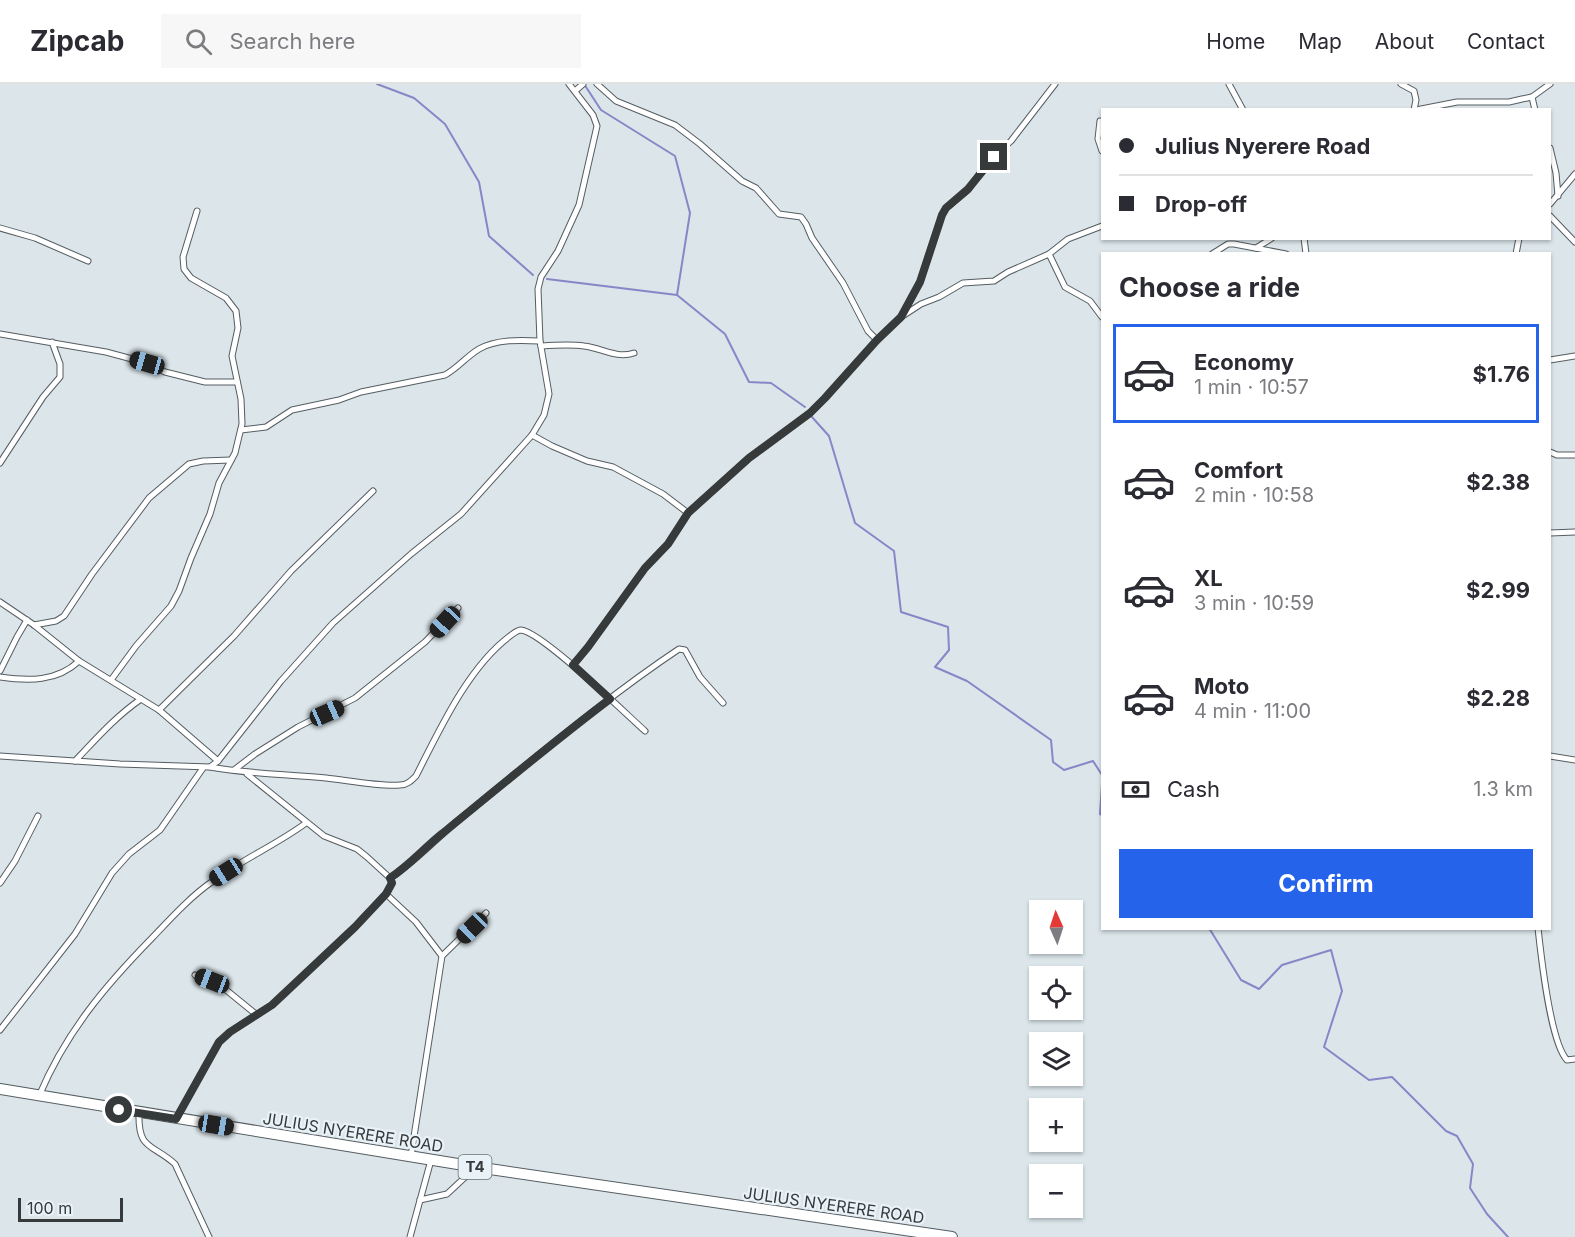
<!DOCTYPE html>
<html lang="en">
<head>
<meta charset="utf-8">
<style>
	:root { --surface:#fff; --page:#f7f7f7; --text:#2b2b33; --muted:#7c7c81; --line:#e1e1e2; --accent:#2563eb }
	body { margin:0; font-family:Inter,sans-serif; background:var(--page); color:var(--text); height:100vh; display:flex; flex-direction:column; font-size:22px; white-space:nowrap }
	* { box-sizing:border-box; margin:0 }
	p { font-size:20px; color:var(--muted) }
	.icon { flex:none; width:33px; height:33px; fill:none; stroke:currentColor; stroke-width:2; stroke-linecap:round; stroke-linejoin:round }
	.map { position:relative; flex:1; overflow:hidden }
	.sheet { position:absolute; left:1101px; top:168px; width:450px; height:678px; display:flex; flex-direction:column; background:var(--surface); border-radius:0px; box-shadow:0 2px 4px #0004 }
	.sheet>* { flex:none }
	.banner { position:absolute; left:1101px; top:24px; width:450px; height:132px; border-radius:0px; box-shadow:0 2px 4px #0004; display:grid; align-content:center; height:132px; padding:0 18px; background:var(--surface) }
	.needle { width:39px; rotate:357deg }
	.controls { position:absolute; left:1029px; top:816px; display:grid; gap:12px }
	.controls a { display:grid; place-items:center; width:54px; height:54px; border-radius:0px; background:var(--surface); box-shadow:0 2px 4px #0004; font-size:30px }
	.scale { position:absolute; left:18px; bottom:15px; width:105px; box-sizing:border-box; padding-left:6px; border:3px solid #363a3b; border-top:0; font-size:16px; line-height:21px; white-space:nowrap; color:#363a3b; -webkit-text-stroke:4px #e8f2f7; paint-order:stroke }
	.end { position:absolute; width:27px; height:27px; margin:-14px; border:8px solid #363a3b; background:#fff; box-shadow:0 0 0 3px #fff }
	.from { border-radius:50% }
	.car { position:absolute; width:18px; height:36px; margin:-18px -9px; border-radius:8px; box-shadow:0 0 4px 2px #0007; background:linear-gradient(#222 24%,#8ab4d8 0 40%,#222 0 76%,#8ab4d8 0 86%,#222 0) }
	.banner b { display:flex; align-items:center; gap:21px; height:57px; font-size:22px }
	.banner b+b { border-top:2px solid var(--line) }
	.banner i { width:15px; height:15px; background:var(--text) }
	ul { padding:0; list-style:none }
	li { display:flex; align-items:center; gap:18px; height:99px; margin:0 12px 9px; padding:0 6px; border:3px solid transparent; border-radius:0px }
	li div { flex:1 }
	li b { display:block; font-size:22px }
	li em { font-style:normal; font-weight:700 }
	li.current { border-color:var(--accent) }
	li>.icon { width:54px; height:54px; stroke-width:1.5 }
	h2 { padding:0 18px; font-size:27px; line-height:72px }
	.pay { display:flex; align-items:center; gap:15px; height:66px; padding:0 18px; font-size:22px }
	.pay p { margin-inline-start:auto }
	.action { display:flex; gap:12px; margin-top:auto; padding:12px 18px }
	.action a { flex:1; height:69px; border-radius:0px; background:var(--accent); color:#fff; font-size:24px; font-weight:700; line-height:69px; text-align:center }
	header { display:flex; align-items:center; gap:36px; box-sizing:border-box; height:84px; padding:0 30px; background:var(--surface); border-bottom:2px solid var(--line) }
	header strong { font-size:28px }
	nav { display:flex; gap:33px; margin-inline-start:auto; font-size:21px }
	.search { width:420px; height:54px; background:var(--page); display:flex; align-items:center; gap:15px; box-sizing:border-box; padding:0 21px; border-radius:0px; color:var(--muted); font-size:22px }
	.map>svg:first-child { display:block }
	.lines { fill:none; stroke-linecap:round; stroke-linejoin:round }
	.stream { stroke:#8787c7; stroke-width:2 }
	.street-casing { stroke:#555d61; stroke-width:7 }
	.highway-casing { stroke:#555d61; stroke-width:12 }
	.street { stroke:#fff; stroke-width:5 }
	.highway { stroke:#fff; stroke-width:10 }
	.route { stroke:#363a3b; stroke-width:8 }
	.labels { text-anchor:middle; stroke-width:4.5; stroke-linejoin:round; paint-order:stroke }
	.shield { fill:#e8f2f7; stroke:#6b7173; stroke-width:1.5 }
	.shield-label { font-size:15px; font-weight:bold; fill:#363a3b }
	.street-label { font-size:16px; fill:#363a3b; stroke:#e8f2f7 }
</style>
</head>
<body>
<header>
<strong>Zipcab</strong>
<div class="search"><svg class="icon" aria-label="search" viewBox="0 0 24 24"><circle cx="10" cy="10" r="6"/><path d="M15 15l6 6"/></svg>Search here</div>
<nav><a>Home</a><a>Map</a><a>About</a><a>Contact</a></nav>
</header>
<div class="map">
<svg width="1575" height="1153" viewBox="0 0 1575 1153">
	<rect width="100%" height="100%" fill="#dbe5ea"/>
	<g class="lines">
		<g class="stream">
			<path d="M377 0 414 14 445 40 479 98 489 152 533 191"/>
			<path d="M584 0 601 26 675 72 690 129 677 211 725 250 749 298 771 299 805 323"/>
			<path d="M547 195 677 211"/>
			<path d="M812 333 829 352 855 439 894 467 901 528 948 543 949 566 935 583 967 597 1051 656 1053 678 1064 686 1093 677 1102 691"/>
			<path d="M1102 700 1100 730 1102 731"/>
			<path d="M1209 844 1241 896 1259 905 1282 881 1331 866 1342 907 1324 963 1369 996 1392 993 1446 1047 1457 1052 1473 1080 1470 1104 1487 1130 1508 1153"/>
		</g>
		<g class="street-casing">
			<g id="street">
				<path d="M597 0 616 17 675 41 700 60 742 97 756 104 779 130 801 133 806 140 812 154 843 199 868 247 877 256"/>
				<path d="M1229 0 1243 26"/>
				<path d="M1401 0 1414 7 1416 16 1414 26"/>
				<path d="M575 7 583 0"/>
				<path d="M1532 13 1535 26"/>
				<path d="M1416 26 1457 18H1509L1522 15 1532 13 1550 0"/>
				<path d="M1100 37 1098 55 1102 67"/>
				<path d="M1550 64 1556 89 1558 112"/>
				<path d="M1550 120 1575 90"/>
				<path d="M1550 132 1575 158"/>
				<path d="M0 144 35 154 88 177"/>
				<path d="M1304 154 1306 170"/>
				<path d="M1256 164 1272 154"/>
				<path d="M1049 170 1065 203 1090 217 1102 233"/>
				<path d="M1212 170 1228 160H1234L1286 170"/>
				<path d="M1516 170 1519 154"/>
				<path d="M902 231 920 198 942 131 946 124 968 106 988 78 1011 57 1055 0"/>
				<path d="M0 250 106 268 147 279 165 288 205 298H237"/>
				<path d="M541 262C556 261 570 260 584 262 602 264 616 275 634 269"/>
				<path d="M1550 276 1575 272"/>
				<path d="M241 346 266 343 292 326 339 316 361 308 445 291C458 284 467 272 479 265 496 255 521 256 540 257"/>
				<path d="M532 351 552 362 587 377 613 383 663 410 688 429"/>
				<path d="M1550 368 1557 371H1575"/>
				<path d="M0 379 43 313 60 293V280L52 258"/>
				<path d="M1550 449 1575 448"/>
				<path d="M0 518 34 541 79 577 159 626 218 677"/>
				<path d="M34 541 56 537 64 532 92 490 149 414 189 380 203 377 231 376"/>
				<path d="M573 581 588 563 645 484 668 460 688 429 749 374 810 329 825 314 877 256 901 233 921 220 939 213 963 199 994 197 1008 188 1049 170 1068 155 1102 142"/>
				<path d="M0 587 17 553 27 536"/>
				<path d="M0 593C28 597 57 598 79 577"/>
				<path d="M111 596 136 562 171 522 179 507 191 474 210 430 219 399 235 369 242 340 241 315 232 272 238 244 236 227 226 214 191 194 184 185 183 173 197 127"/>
				<path d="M159 626 234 552 291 487 373 407"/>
				<path d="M0 672 120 680 210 683 218 677 281 597 333 539 411 470 461 430 532 351 544 331 549 310 540 257 538 205 541 193 558 167 579 121 597 42 593 31 569 0"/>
				<path d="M1550 672 1575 676"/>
				<path d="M75 677C96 655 115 633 141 615"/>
				<path d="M210 683C248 690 287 690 326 694 346 696 381 703 400 701 407 701 411 697 416 692 439 647 468 583 510 552 513 550 517 546 521 546 542 548 626 630 645 647"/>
				<path d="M234 686 255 670 298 643 355 614 425 558 458 524"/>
				<path d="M390 794C415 778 435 756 457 737 530 679 601 617 679 565L685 566 700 593 723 619"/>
				<path d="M0 799 15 777 38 732"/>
				<path d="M386 810 416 838 442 872 411 1072"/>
				<path d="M1538 844C1541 871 1550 958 1567 976L1575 975"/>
				<path d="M442 872 486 829"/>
				<path d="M195 891 225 905 257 931"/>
				<path d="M0 946 75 850 112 789 129 770 160 746 203 684"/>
				<path d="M39 1012C66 948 105 902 153 853 171 834 191 812 213 797 243 775 276 761 306 739"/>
				<path d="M139 1029C138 1067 152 1059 175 1080L209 1153"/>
				<path d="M177 1033 219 958 230 948 272 921 355 843 386 810 392 799 390 794 367 773 357 765 324 752 247 690"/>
				<path d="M420 1116 447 1110 476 1083"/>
				<path d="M410 1153 431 1076"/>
			</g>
		</g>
		<g class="highway-casing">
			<path id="highway" d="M0 1005 476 1083 952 1153"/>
		</g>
		<use href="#street" class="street"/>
		<use href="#highway" class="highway"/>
	</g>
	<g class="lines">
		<path class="route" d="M119 1026 176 1035 219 958 230 948 272 921 355 843 386 810 392 799 390 794C410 781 425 763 443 749 498 704 553 658 610 615L573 581 588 563 645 484 668 460 688 429 749 374 810 329 825 314 877 256 901 233 920 198 942 131 946 124 968 105 994 73"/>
	</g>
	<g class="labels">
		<rect class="shield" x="458.5" y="1071" width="33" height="24" rx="4.5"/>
		<g class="shield-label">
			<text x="475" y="1088">T4</text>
		</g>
		<g class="street-label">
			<text transform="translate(353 1048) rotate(9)" y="6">JULIUS NYERERE ROAD</text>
			<text transform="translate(834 1121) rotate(8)" y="6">JULIUS NYERERE ROAD</text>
		</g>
	</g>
</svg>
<div class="controls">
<a><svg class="needle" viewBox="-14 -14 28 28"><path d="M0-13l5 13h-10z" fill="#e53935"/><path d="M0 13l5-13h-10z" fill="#7c7c81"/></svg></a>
<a><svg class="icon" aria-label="locate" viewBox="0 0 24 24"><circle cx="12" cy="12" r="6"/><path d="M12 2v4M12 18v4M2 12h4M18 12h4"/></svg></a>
<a><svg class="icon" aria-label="layers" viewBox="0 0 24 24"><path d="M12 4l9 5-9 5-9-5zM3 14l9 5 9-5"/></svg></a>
<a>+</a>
<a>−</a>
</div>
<div class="scale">100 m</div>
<i class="end from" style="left:119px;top:1026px"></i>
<i class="end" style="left:994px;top:73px"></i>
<i class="car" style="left:147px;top:279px;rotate:286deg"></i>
<i class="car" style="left:445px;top:538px;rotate:223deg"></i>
<i class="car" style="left:327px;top:629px;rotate:66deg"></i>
<i class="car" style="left:226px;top:788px;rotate:238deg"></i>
<i class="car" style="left:472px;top:844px;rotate:226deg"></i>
<i class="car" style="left:212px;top:897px;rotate:291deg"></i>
<i class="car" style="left:216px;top:1041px;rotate:99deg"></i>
<div class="banner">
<b><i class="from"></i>Julius Nyerere Road</b>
<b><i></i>Drop-off</b>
</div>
<section class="sheet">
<h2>Choose a ride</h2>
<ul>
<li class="current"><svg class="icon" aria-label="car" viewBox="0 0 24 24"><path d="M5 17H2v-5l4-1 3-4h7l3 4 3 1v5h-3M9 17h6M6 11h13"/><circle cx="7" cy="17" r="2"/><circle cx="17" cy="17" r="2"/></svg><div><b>Economy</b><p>1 min · 10:57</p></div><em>$1.76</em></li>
<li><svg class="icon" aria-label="car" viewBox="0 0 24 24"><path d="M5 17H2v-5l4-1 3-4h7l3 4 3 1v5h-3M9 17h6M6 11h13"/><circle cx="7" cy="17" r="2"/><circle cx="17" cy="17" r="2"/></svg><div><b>Comfort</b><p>2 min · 10:58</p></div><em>$2.38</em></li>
<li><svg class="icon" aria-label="car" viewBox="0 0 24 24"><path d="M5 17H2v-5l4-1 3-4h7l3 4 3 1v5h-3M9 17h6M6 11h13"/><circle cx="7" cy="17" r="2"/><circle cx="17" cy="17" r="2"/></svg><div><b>XL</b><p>3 min · 10:59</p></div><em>$2.99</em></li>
<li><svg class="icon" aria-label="car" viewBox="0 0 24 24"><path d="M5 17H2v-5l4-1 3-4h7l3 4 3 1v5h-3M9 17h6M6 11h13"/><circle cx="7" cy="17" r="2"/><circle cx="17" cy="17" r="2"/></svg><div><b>Moto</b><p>4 min · 11:00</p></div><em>$2.28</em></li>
</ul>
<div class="pay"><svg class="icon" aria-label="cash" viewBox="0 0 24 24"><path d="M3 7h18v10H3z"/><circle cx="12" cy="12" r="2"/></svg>Cash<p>1.3 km</p></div>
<div class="action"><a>Confirm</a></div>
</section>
</div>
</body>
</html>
